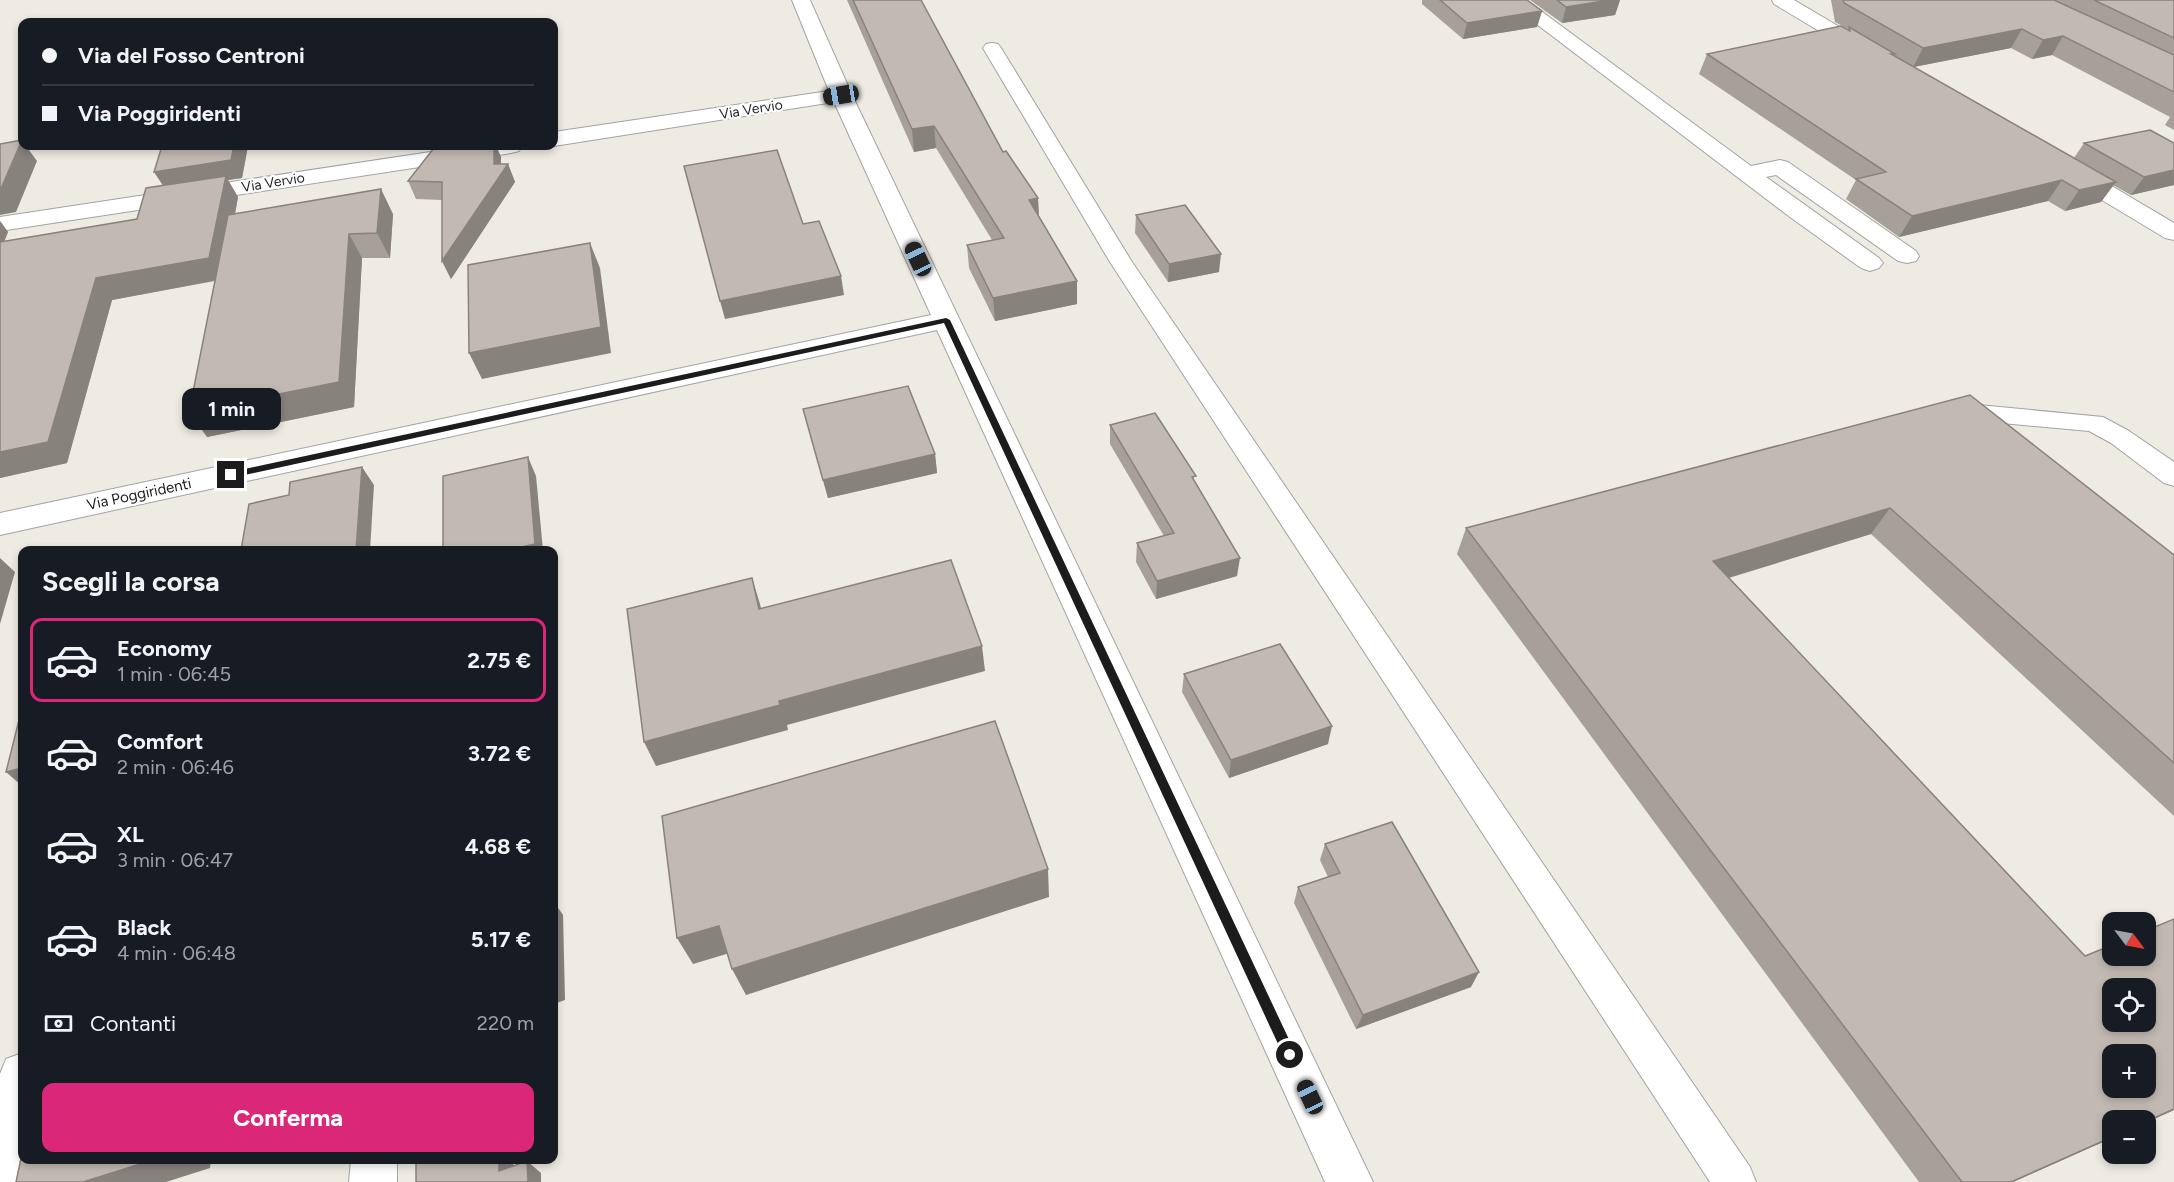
<!DOCTYPE html>
<html lang="it">
<head>
<meta charset="utf-8">
<style>
	:root { --surface:#171b24; --page:#242831; --text:#f1f3f6; --muted:#9ea1a6; --line:#363941; --accent:#db2777 }
	body { margin:0; font-family:Figtree,sans-serif; background:var(--page); color:var(--text); height:100vh; display:flex; flex-direction:column; font-size:22px; white-space:nowrap }
	* { box-sizing:border-box; margin:0 }
	p { font-size:20px; color:var(--muted) }
	.icon { flex:none; width:33px; height:33px; fill:none; stroke:currentColor; stroke-width:2; stroke-linecap:round; stroke-linejoin:round }
	.map { position:relative; flex:1; overflow:hidden }
	.panel { position:absolute; left:18px; top:546px; width:540px; height:618px; display:flex; flex-direction:column; background:var(--surface); border-radius:12px; box-shadow:0 3px 9px #0003 }
	.panel>* { flex:none }
	.guide { position:absolute; left:18px; top:18px; width:540px; height:132px; border-radius:12px; box-shadow:0 3px 9px #0003; display:grid; align-content:center; height:132px; padding:0 24px; background:var(--surface) }
	.needle { width:39px; rotate:122deg }
	.buttons { position:absolute; left:2102px; top:912px; display:grid; gap:12px }
	.buttons a { display:grid; place-items:center; width:54px; height:54px; border-radius:12px; background:var(--surface); box-shadow:0 3px 9px #0003; font-size:30px }
	.end { position:absolute; width:27px; height:27px; margin:-14px; border:8px solid #1c1c1c; background:#fff; box-shadow:0 0 0 3px #fff }
	.from { border-radius:50% }
	.bubble { position:absolute; height:42px; border-radius:12px; background:var(--surface); box-shadow:0 3px 9px #0003; font-size:20px; font-weight:700; line-height:42px; text-align:center }
	.car { position:absolute; width:18px; height:36px; margin:-18px -9px; border-radius:8px; box-shadow:0 0 4px 2px #0007; background:linear-gradient(#222 24%,#8ab4d8 0 40%,#222 0 76%,#8ab4d8 0 86%,#222 0) }
	.guide b { display:flex; align-items:center; gap:21px; height:57px; font-size:22px }
	.guide b+b { border-top:2px solid var(--line) }
	.guide i { width:15px; height:15px; background:var(--text) }
	ul { padding:0; list-style:none }
	li { display:flex; align-items:center; gap:18px; height:84px; margin:0 12px 9px; padding:0 12px; border:3px solid transparent; border-radius:12px }
	li div { flex:1 }
	li b { display:block; font-size:22px }
	li em { font-style:normal; font-weight:700 }
	li.current { border-color:var(--accent) }
	li>.icon { width:54px; height:54px; stroke-width:1.5 }
	h2 { padding:0 24px; font-size:27px; line-height:72px }
	.pay { display:flex; align-items:center; gap:15px; height:66px; padding:0 24px; font-size:22px }
	.pay p { margin-inline-start:auto }
	.primary-button { display:flex; gap:12px; margin-top:auto; padding:12px 24px }
	.primary-button a { flex:1; height:69px; border-radius:12px; background:var(--accent); color:#fff; font-size:24px; font-weight:700; line-height:69px; text-align:center }
	.map>svg:first-child { display:block }
	.lines { fill:none; stroke-linecap:round; stroke-linejoin:round }
	.lane-casing { stroke:#a3a3a3; stroke-width:2 }
	.street-casing { stroke:#a3a3a3; stroke-width:2 }
	.lane { fill:#fff; fill-rule:evenodd }
	.street { fill:#fff; fill-rule:evenodd }
	.wall { fill:#a7a099 }
	.shaded-wall { fill:#88827d }
	.building { fill:#c2bab2; stroke:#88827d; stroke-width:1.5; fill-rule:evenodd }
	.route { fill:#1c1c1c }
	.labels { text-anchor:middle; stroke-width:4.5; stroke-linejoin:round; paint-order:stroke }
	.far-street-label { font-size:14px; fill:#1c1c1c; stroke:#fff }
	.street-label { font-size:15px; fill:#1c1c1c; stroke:#fff }
</style>
</head>
<body>
<div class="map">
<svg width="2174" height="1182" viewBox="0 0 2174 1182">
	<rect width="100%" height="100%" fill="#eeebe2"/>
	<g class="lines">
		<g class="lane-casing">
			<g id="lane">
				<path d="M992 43 998 44 1001 48 1132 262 1750 1167 1756 1182H1710L1110 262 983 48 986 44Z"/>
				<path d="M1979 405 2103 417 2129 431 2174 462V486L2164 483 2111 443 2089 431 1970 420 1966 414 1970 408Z"/>
			</g>
		</g>
		<g class="street-casing">
			<g id="street">
				<path d="M792 0H810L852 95 1373 1182H1325L937 330 0 535V513L931 315 834 102 554 146H553L554 132 829 91Z"/>
				<path d="M1505 0H1526L1751 166 1780 160 1788 162 1916 251 1919 256 1916 261 1907 263 1898 261 1776 175 1766 177 1879 258 1883 263 1879 268 1870 271 1861 268 1790 217Z"/>
				<path d="M1772 0H1794L1875 48 1878 52 1875 56H1861L1774 4Z"/>
				<path d="M470 146H522L519 151 511 153 0 231V217Z"/>
				<path d="M2070 164 2078 166 2174 223V240L2165 238 2062 176 2059 171 2062 166Z"/>
				<path d="M22 1053V1160H27L21 1182H0V1074L6 1059Z"/>
				<path d="M351 1160H397V1182H349Z"/>
			</g>
		</g>
		<use href="#lane" class="lane"/>
		<use href="#street" class="street"/>
	</g>
	<g class="wall">
		<path d="M847 0H921L1003 152 1038 198 1039 216 1077 281V304L995 321 969 268 967 245 992 240 936 148 914 152Z"/>
		<path d="M1422 0H1527L1542 11 1537 27 1463 39 1422 4Z"/>
		<path d="M1530 0H1620L1615 15 1562 23Z"/>
		<path d="M1831 0H2174V130L2165 125 2170 117 2052 55 2032 59 2011 48 1914 67 2074 158 2084 143H2174V185L2131 195 2113 185 2101 202 2065 211 2048 201 1899 237 1846 199 1856 180 1699 74 1707 54 1848 29 1835 22Z"/>
		<path d="M162 146H248L242 178 228 180 238 197 235 214H393L390 258H362L354 407 207 437 215 281 112 300 67 463 0 478V221L8 232 4 242 137 219 163 185 154 172Z"/>
		<path d="M451 146H496L501 157V164H508L515 182 451 279 442 261V200L416 199 408 181Z"/>
		<path d="M1136 215 1219 272 1168 282 1135 233Z"/>
		<path d="M1970 395 2174 555V816L1871 534 1729 578 2085 956 2174 919V1110L2013 1182H1919L1457 554 1466 528Z"/>
		<path d="M803 409 935 454 937 473 828 498Z"/>
		<path d="M1110 425 1195 483 1237 576 1156 599 1136 562 1137 543 1164 536 1110 444Z"/>
		<path d="M1184 674 1328 744 1229 778 1182 692Z"/>
		<path d="M1325 844 1471 987 1356 1029 1294 903 1298 887 1328 877 1320 860Z"/>
	</g>
	<g class="shaded-wall">
		<path d="M1610 0H1620L1615 15 1562 23 1566 7Z"/>
		<path d="M1542 11 1537 27 1463 39 1467 23Z"/>
		<path d="M2022 29 2011 48 1913 67 1923 48Z"/>
		<path d="M2063 36 2052 55 2032 59 2043 40Z"/>
		<path d="M934 126 936 148 914 152 912 129Z"/>
		<path d="M22 140V146H26L37 161 16 212 0 215V191Z"/>
		<path d="M234 146H248L242 178 228 180 238 197 223 279 112 300 67 463 0 478V452L96 278 166 190 154 172Z"/>
		<path d="M494 146H496L501 157V174L508 164 515 182 451 279 442 261 494 164Z"/>
		<path d="M2174 170V185L2131 195 2144 177Z"/>
		<path d="M2062 180 2048 201 1899 237 1912 216Z"/>
		<path d="M2116 182 2101 202 2065 211 2079 190Z"/>
		<path d="M381 189 393 214 390 258 377 233Z"/>
		<path d="M1038 198 1039 221 1029 200Z"/>
		<path d="M0 221 8 232 0 252Z"/>
		<path d="M349 234 362 258 354 407 207 437 189 412Z"/>
		<path d="M590 243 600 268 611 353 482 379 469 353Z"/>
		<path d="M1221 254 1219 272 1168 282 1169 264Z"/>
		<path d="M841 276 844 295 725 319 720 301Z"/>
		<path d="M1077 281V304L995 321 993 298Z"/>
		<path d="M935 454 937 473 828 498 823 480Z"/>
		<path d="M528 457 536 476 543 550H508Z"/>
		<path d="M362 467 374 485 370 550H356Z"/>
		<path d="M1890 508 1871 534 1698 587 1713 561Z"/>
		<path d="M0 558 15 572 0 624Z"/>
		<path d="M1240 558 1237 576 1156 599 1157 581Z"/>
		<path d="M752 578 760 604 767 634 759 609Z"/>
		<path d="M982 646 985 671 787 725 788 730 656 766 644 742 779 701Z"/>
		<path d="M1332 726 1328 744 1229 778 1231 760Z"/>
		<path d="M22 768V786L6 772Z"/>
		<path d="M1048 869 1049 897 746 995 732 969Z"/>
		<path d="M554 902 563 915 565 1000 554 1004Z"/>
		<path d="M719 926 733 952 693 964 677 938Z"/>
		<path d="M1479 972 1471 987 1356 1029 1363 1015Z"/>
		<path d="M2174 1109V1110L2145 1123V1122Z"/>
		<path d="M2112 1137V1138L2013 1182H2011Z"/>
		<path d="M153 1160H211L210 1168 166 1182H83Z"/>
		<path d="M499 1160H513L514 1182 499 1171Z"/>
		<path d="M527 1161 541 1173V1182H528Z"/>
	</g>
	<g class="building">
		<path d="M853 0H921L1003 152 1006 151 1038 198 1029 200 1077 281 993 298 967 245 1004 238 934 126 912 129Z"/>
		<path d="M1440 0H1527L1542 11 1467 23Z"/>
		<path d="M1557 0H1610L1566 7Z"/>
		<path d="M1843 0H2054L2174 55V92L2063 36 2043 40 2022 29 1923 48 1844 3Z"/>
		<path d="M2094 0H2174V38Z"/>
		<path d="M1841 26 1850 31 1849 27 1895 54H1891L2116 182 2079 190 2062 180 1912 216 1856 179 1886 172 1707 54Z"/>
		<path d="M2150 130 2174 143V170L2144 177 2084 143Z"/>
		<path d="M22 140 0 191V144Z"/>
		<path d="M162 146H234L231 160 154 172Z"/>
		<path d="M451 146H494V164H508L442 261V182L408 181 434 148Z"/>
		<path d="M777 150 803 224 819 221 841 276 720 301 684 166Z"/>
		<path d="M226 176 209 258 96 278 48 442 0 452V242L137 219 146 188Z"/>
		<path d="M381 189 377 233 349 234 339 382 189 412 228 215Z"/>
		<path d="M1185 205 1221 254 1169 264 1136 215Z"/>
		<path d="M590 243 601 327 469 353 468 265Z"/>
		<path d="M908 386 935 454 823 480 803 409Z"/>
		<path d="M1970 395 2174 555V763L1890 508 1713 561 2085 956 2112 945V956H2145V931L2174 919V1109L2145 1122V1120H2112V1137L2011 1182H1962L1466 528ZM2112 988H2145V1022H2112ZM2112 1054H2145V1088H2112Z"/>
		<path d="M1155 413 1196 476 1192 477 1240 558 1157 581 1137 543 1174 533 1110 425Z"/>
		<path d="M528 457 535 544 508 550H443V476Z"/>
		<path d="M362 467 356 550H241L249 504 289 495 290 482Z"/>
		<path d="M951 560 982 646 779 701 780 705 644 742 627 609 752 578 759 609Z"/>
		<path d="M1280 644 1332 726 1231 760 1184 674Z"/>
		<path d="M22 708V768L6 772Z"/>
		<path d="M995 721 1048 869 732 969 719 926 677 938 662 816Z"/>
		<path d="M1392 822 1479 972 1363 1015 1298 887 1340 873 1325 844Z"/>
		<path d="M22 1154V1160H153L83 1182H16Z"/>
		<path d="M416 1160H499V1171L527 1161 528 1182H416Z"/>
	</g>
	<path class="route" d="M946 318 950 320 1294 1050 1296 1055 1294 1059 1290 1061 1285 1059 944 323 231 478 226 475 231 472Z"/>
	<g class="labels">
		<g class="far-street-label">
			<text transform="translate(751 109) rotate(-9)" y="5">Via Vervio</text>
			<text transform="translate(273 182) rotate(-9)" y="5">Via Vervio</text>
		</g>
		<g class="street-label">
			<text transform="translate(139 494) rotate(-12)" y="5">Via Poggiridenti</text>
		</g>
	</g>
</svg>
<div class="buttons">
<a><svg class="needle" viewBox="-14 -14 28 28"><path d="M0-13l5 13h-10z" fill="#e53935"/><path d="M0 13l5-13h-10z" fill="#9ea1a6"/></svg></a>
<a><svg class="icon" aria-label="locate" viewBox="0 0 24 24"><circle cx="12" cy="12" r="6"/><path d="M12 2v4M12 18v4M2 12h4M18 12h4"/></svg></a>
<a>+</a>
<a>−</a>
</div>
<i class="end from" style="left:1290px;top:1055px"></i>
<i class="end" style="left:231px;top:475px"></i>
<div class="bubble" style="left:182px;top:388px;width:99px">1 min</div>
<i class="car" style="left:841px;top:95px;rotate:261deg"></i>
<i class="car" style="left:918px;top:259px;rotate:335deg"></i>
<i class="car" style="left:1310px;top:1097px;rotate:335deg"></i>
<div class="guide">
<b><i class="from"></i>Via del Fosso Centroni</b>
<b><i></i>Via Poggiridenti</b>
</div>
<section class="panel">
<h2>Scegli la corsa</h2>
<ul>
<li class="current"><svg class="icon" aria-label="car" viewBox="0 0 24 24"><path d="M5 17H2v-5l4-1 3-4h7l3 4 3 1v5h-3M9 17h6M6 11h13"/><circle cx="7" cy="17" r="2"/><circle cx="17" cy="17" r="2"/></svg><div><b>Economy</b><p>1 min · 06:45</p></div><em>2.75 €</em></li>
<li><svg class="icon" aria-label="car" viewBox="0 0 24 24"><path d="M5 17H2v-5l4-1 3-4h7l3 4 3 1v5h-3M9 17h6M6 11h13"/><circle cx="7" cy="17" r="2"/><circle cx="17" cy="17" r="2"/></svg><div><b>Comfort</b><p>2 min · 06:46</p></div><em>3.72 €</em></li>
<li><svg class="icon" aria-label="car" viewBox="0 0 24 24"><path d="M5 17H2v-5l4-1 3-4h7l3 4 3 1v5h-3M9 17h6M6 11h13"/><circle cx="7" cy="17" r="2"/><circle cx="17" cy="17" r="2"/></svg><div><b>XL</b><p>3 min · 06:47</p></div><em>4.68 €</em></li>
<li><svg class="icon" aria-label="car" viewBox="0 0 24 24"><path d="M5 17H2v-5l4-1 3-4h7l3 4 3 1v5h-3M9 17h6M6 11h13"/><circle cx="7" cy="17" r="2"/><circle cx="17" cy="17" r="2"/></svg><div><b>Black</b><p>4 min · 06:48</p></div><em>5.17 €</em></li>
</ul>
<div class="pay"><svg class="icon" aria-label="cash" viewBox="0 0 24 24"><path d="M3 7h18v10H3z"/><circle cx="12" cy="12" r="2"/></svg>Contanti<p>220 m</p></div>
<div class="primary-button"><a>Conferma</a></div>
</section>
</div>
</body>
</html>
